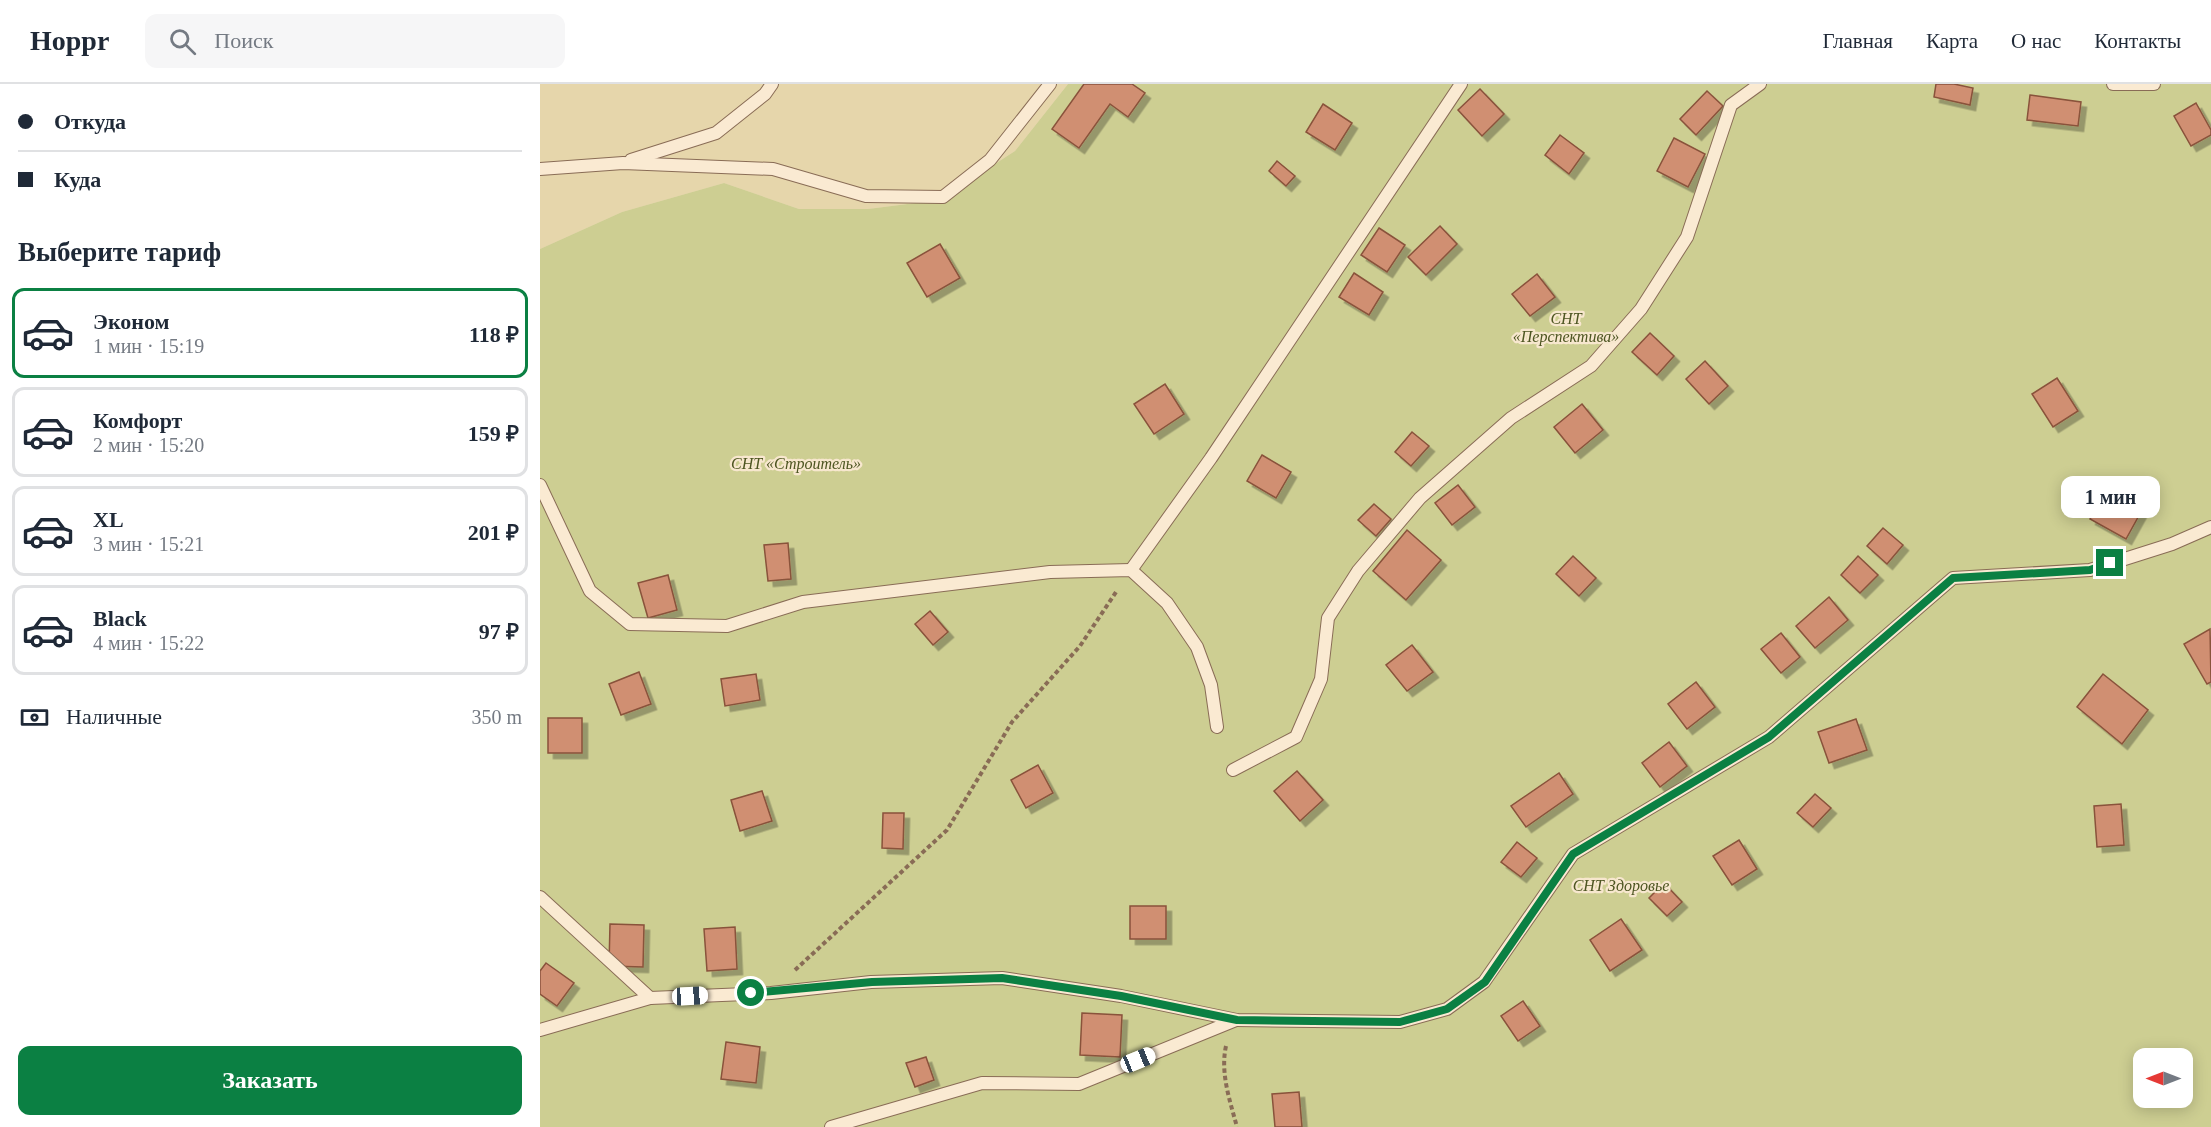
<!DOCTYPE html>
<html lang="ru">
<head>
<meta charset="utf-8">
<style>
	:root { --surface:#fff; --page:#f6f6f7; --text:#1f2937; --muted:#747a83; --line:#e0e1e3; --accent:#0b8043 }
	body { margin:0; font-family:Georgia,serif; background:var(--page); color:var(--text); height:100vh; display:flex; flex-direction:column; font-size:22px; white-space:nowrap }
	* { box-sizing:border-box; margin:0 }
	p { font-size:20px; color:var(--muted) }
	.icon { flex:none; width:33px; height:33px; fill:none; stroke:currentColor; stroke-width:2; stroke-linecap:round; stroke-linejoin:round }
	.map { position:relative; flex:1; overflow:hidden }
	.details { display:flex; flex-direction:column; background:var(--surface); width:540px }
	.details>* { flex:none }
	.hud { display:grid; align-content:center; height:132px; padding:0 18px; background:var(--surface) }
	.needle { width:39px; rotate:270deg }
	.tools { position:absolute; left:1593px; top:964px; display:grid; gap:12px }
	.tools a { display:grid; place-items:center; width:60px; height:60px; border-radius:12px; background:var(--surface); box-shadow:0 3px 15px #0003; font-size:30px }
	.end { position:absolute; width:27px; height:27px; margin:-14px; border:8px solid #0b8043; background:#fff; box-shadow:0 0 0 3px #fff }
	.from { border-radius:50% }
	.bubble { position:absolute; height:42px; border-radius:12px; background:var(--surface); box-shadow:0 3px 15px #0003; font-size:20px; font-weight:700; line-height:42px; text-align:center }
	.car { position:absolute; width:18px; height:36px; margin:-18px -9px; border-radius:8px; box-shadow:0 0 4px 2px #0007; background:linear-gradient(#fff 24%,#345 0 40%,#fff 0 76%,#345 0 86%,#fff 0) }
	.hud b { display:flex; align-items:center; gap:21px; height:57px; font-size:22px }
	.hud b+b { border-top:2px solid var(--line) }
	.hud i { width:15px; height:15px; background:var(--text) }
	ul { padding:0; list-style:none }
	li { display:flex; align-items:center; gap:18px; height:90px; margin:0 12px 9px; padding:0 6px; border:3px solid var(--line); border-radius:12px }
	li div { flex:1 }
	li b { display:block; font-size:22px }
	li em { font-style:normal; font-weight:700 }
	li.active { border-color:var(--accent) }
	li>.icon { width:54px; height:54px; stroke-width:1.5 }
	h2 { padding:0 18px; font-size:27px; line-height:72px }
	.pay { display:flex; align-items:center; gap:15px; height:66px; padding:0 18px; font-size:22px }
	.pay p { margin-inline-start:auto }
	.primary-button { display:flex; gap:12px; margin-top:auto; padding:12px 18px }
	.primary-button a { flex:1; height:69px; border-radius:12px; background:var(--accent); color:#fff; font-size:24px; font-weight:700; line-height:69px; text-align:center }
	header { display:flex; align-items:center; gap:36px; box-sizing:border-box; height:84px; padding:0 30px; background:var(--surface); border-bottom:2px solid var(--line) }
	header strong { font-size:28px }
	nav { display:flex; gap:33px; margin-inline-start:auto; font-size:21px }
	.search { width:420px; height:54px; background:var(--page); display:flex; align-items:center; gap:15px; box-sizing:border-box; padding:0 21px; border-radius:12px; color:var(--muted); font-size:22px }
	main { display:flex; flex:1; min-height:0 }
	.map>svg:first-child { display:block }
	.farmland { fill:#e6d6ab }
	.green { fill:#cdce92; fill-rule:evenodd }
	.building { fill:#d08f72; stroke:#89523b; stroke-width:1.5; filter:url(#shadow) }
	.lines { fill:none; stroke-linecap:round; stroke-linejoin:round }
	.lane-casing { stroke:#896c56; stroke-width:14 }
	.path { stroke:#896c56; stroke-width:4; stroke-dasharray:4.5 3; stroke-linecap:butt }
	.lane { stroke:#faead2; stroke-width:12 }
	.route { stroke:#0b8043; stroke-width:8 }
	.labels { text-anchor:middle; stroke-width:4.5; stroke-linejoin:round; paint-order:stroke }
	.park-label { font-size:16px; font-style:italic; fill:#4d5521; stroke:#f7e7ce }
</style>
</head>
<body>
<header>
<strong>Hoppr</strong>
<div class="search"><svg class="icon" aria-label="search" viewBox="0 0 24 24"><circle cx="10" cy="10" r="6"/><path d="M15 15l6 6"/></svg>Поиск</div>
<nav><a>Главная</a><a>Карта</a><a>О нас</a><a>Контакты</a></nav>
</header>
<main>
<section class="details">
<div class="hud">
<b><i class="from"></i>Откуда</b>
<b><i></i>Куда</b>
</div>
<h2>Выберите тариф</h2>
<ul>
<li class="active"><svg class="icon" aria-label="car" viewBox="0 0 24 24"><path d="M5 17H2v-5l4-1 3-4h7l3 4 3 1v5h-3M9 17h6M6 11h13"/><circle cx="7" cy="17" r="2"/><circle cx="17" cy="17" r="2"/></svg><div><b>Эконом</b><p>1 мин · 15:19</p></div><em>118 ₽</em></li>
<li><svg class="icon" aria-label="car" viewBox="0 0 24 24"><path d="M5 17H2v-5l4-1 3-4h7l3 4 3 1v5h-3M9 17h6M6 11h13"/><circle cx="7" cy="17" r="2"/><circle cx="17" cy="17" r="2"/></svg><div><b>Комфорт</b><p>2 мин · 15:20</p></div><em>159 ₽</em></li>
<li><svg class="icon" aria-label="car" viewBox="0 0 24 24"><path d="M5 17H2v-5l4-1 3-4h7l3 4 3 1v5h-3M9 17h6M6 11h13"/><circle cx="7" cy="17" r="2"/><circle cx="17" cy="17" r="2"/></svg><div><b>XL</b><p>3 мин · 15:21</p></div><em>201 ₽</em></li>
<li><svg class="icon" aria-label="car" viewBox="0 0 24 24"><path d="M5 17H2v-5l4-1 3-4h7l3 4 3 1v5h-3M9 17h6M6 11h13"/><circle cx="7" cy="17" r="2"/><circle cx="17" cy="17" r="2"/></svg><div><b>Black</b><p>4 мин · 15:22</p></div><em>97 ₽</em></li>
</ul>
<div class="pay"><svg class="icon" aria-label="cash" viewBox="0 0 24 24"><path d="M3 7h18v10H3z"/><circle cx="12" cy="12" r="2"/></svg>Наличные<p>350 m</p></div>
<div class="primary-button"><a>Заказать</a></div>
</section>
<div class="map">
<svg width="1671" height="1043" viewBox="0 0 1671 1043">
	<defs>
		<filter id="shadow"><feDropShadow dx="5.5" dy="5.5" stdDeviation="0" flood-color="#0004"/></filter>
	</defs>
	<rect width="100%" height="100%" fill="#f0dcbe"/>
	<path class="farmland" d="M0 0H528L475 67 399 116 328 125H259L184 99 82 128 0 165Z"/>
	<path class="green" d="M528 0H1671V1043H0V165L82 128 184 99 259 125H328L399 116 475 67ZM1604 975H1642V1014H1604Z"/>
	<g class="building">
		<path d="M544 0H592L605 9 588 33 570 20 539 64 512 45Z"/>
		<path d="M1396 0H1414L1433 4 1430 21 1394 13Z"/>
		<path d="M940 5 964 30 942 52 918 26Z"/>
		<path d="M1167 7 1183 22 1156 51 1140 35Z"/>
		<path d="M1490 11 1541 18 1538 42 1487 36Z"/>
		<path d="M1656 19 1671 46V51L1651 62 1634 32Z"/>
		<path d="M783 20 812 39 795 66 766 48Z"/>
		<path d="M1020 51 1044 69 1029 90 1005 71Z"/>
		<path d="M1134 54 1165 70 1148 103 1117 87Z"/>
		<path d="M737 77 755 92 746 102 729 87Z"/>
		<path d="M900 142 917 160 886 191 868 173Z"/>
		<path d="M839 144 865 161 847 188 821 171Z"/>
		<path d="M400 160 420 194 387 213 367 179Z"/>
		<path d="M814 189 843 208 829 231 799 213Z"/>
		<path d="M997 190 1015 213 990 232 972 210Z"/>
		<path d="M1110 249 1134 272 1117 291 1092 268Z"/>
		<path d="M1165 277 1188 302 1169 320 1146 295Z"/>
		<path d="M1517 294 1538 327 1513 343 1492 310Z"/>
		<path d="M625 300 644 330 614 350 594 320Z"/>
		<path d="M1042 320 1063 346 1035 369 1014 343Z"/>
		<path d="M872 348 889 362 871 382 855 368Z"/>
		<path d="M722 371 751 388 736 414 707 397Z"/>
		<path d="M918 401 935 423 912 441 895 419Z"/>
		<path d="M1567 406 1602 426 1586 455 1550 435Z"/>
		<path d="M834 420 851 435 836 452 818 436Z"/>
		<path d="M1343 444 1363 461 1347 480 1327 462Z"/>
		<path d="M867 446 901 476 866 516 833 487Z"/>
		<path d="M248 459 251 495 228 497 224 461Z"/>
		<path d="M1033 472 1056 494 1039 512 1016 490Z"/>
		<path d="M1318 472 1338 491 1320 509 1301 491Z"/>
		<path d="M128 491 137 526 108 534 98 499Z"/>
		<path d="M1289 513 1308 536 1275 564 1256 542Z"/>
		<path d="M390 527 408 548 393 561 375 540Z"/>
		<path d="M1670 545 1671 598 1667 600 1644 560Z"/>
		<path d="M1241 549 1260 573 1241 589 1221 565Z"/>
		<path d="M872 561 893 588 867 607 846 581Z"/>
		<path d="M99 588 111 620 81 631 69 600Z"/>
		<path d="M216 590 220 616 185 622 181 595Z"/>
		<path d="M1563 590 1608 626 1582 660 1537 623Z"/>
		<path d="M1156 598 1175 623 1147 645 1128 620Z"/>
		<rect x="8" y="634" width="34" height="35"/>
		<path d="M1316 635 1327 666 1289 679 1278 648Z"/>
		<path d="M1129 658 1147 682 1120 703 1102 679Z"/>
		<path d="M498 681 513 709 486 724 471 696Z"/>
		<path d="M757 687 783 716 760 737 734 707Z"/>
		<path d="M1019 689 1033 710 986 743 971 722Z"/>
		<path d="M222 707 232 737 200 747 191 716Z"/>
		<path d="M1275 710 1291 724 1273 743 1257 729Z"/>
		<path d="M1581 720 1584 761 1557 763 1554 722Z"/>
		<path d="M343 729H364L363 765 342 764Z"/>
		<path d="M1199 756 1217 785 1192 801 1173 772Z"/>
		<path d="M977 758 997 774 981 793 961 778Z"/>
		<path d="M1124 799 1142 818 1127 832 1109 814Z"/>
		<rect x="590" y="822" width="36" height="33"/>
		<path d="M1081 835 1102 866 1070 887 1050 856Z"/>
		<path d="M70 840 104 841 103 883 69 882Z"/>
		<path d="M195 843 197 885 167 887 164 845Z"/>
		<path d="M6 879 34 899 17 922 0 910V887Z"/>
		<path d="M983 917 1000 942 978 957 961 932Z"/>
		<path d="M542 929 582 931 580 973 540 971Z"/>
		<path d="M186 958 220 963 216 999 181 995Z"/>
		<path d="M386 973 394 996 375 1003 366 979Z"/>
		<path d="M759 1008 762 1043H735L732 1010Z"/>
	</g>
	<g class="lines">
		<g class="lane-casing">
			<g id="lane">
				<path d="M1573 0H1614"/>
				<path d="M91 76 176 49 225 10 232 0"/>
				<path d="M0 85 83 79 233 85 326 112 403 113 450 76 510 0"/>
				<path d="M0 401 50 507 90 540 187 542 263 518 510 488 591 486 627 519 657 563 671 601 677 643"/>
				<path d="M591 486 671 374 921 0"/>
				<path d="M693 686 756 653 781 595 788 534 818 487 880 414 971 334 1051 282 1101 225 1147 153 1191 21 1220 0"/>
				<path d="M0 813 110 914"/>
				<path d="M0 946 110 914 231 909 331 898 462 894 581 912 697 936 860 938 907 925 944 898 1033 770 1229 653 1413 494 1550 486 1632 460 1671 443"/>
				<path d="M291 1043 442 999 539 1000 696 936"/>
			</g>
		</g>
		<g class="path">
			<path d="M255 886 407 746 472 638 540 562 576 508"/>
			<path d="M686 962C680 989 690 1017 697 1043"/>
		</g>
		<use href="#lane" class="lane"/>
	</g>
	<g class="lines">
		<path class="route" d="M211 909 332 898 462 894 581 912 697 936 860 938 907 925 945 898 1033 770 1229 653 1413 494 1550 486 1570 479"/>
	</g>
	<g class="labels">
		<g class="park-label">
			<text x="1026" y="240">СНТ<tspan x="1026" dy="18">«Перспектива»</tspan></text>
			<text x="256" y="385">СНТ «Строитель»</text>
			<text x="1081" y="807">СНТ Здоровье</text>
		</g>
	</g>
</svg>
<div class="tools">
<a><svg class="needle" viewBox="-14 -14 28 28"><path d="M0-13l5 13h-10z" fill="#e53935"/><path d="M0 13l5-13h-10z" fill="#747a83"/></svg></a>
</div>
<i class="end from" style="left:211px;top:909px"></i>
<i class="end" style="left:1570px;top:479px"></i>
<div class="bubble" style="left:1521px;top:392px;width:99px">1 мин</div>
<i class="car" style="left:150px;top:912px;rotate:87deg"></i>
<i class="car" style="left:598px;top:976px;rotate:68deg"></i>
</div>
</main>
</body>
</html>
